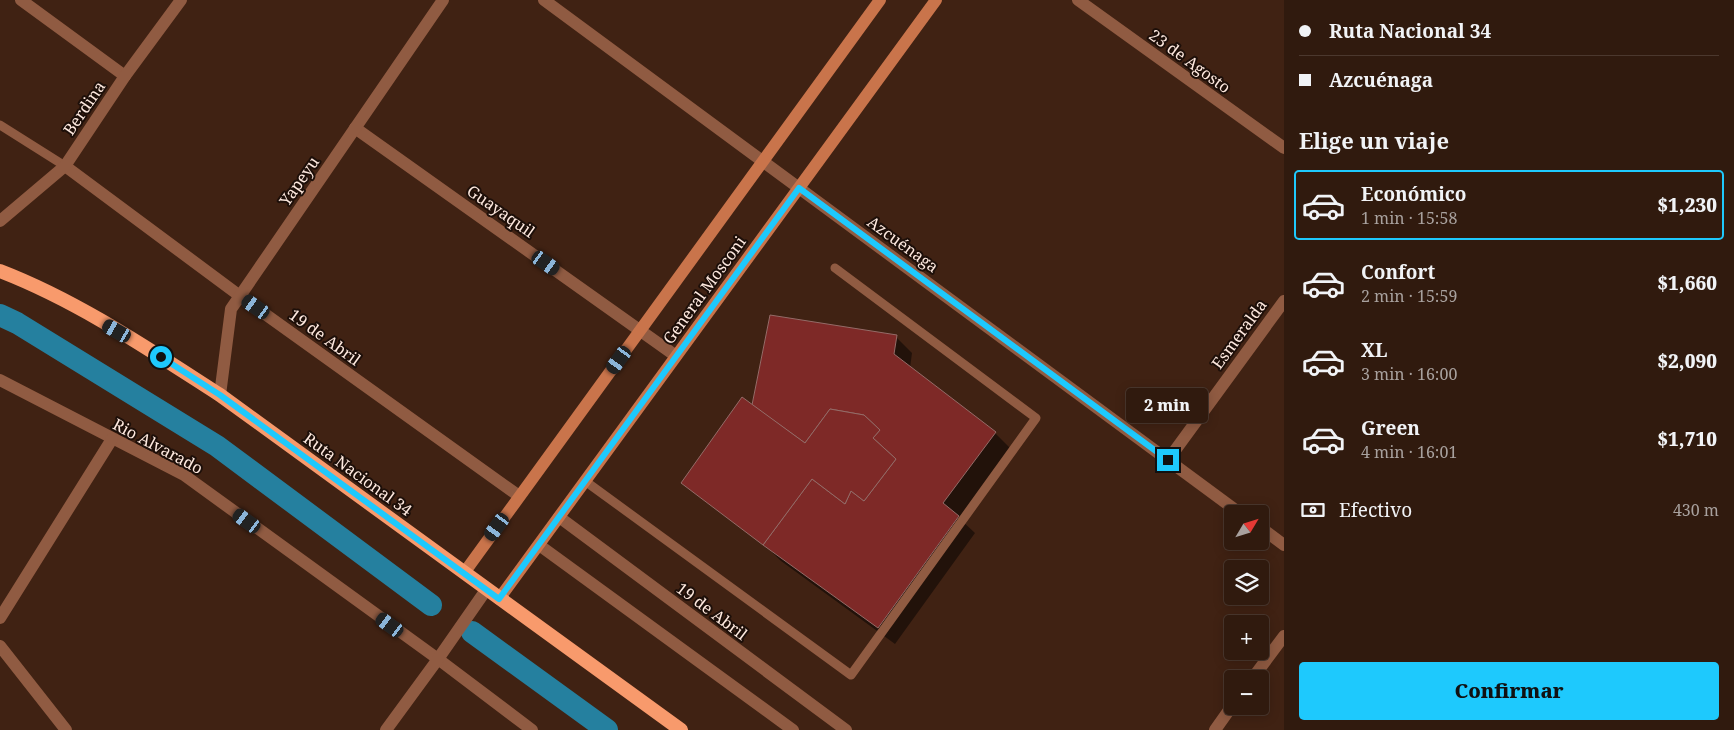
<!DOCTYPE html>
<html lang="es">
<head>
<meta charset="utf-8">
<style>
	:root { --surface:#301a0e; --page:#382317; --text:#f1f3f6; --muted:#a8a19e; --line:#4b382e; --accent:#1ec9fd }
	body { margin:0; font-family:"Noto Serif",serif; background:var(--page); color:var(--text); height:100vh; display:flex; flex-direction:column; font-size:19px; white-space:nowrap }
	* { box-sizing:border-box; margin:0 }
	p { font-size:16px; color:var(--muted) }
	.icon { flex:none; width:28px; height:28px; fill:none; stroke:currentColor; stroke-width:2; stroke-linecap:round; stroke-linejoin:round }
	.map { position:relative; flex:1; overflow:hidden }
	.panel { display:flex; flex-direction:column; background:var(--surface); width:450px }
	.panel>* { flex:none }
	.banner { display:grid; align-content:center; height:110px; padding:0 15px; background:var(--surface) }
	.needle { width:32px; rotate:52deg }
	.buttons { position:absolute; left:1224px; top:505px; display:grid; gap:10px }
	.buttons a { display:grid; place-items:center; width:45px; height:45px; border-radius:5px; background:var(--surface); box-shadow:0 2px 12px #0003,0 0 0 1px var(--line); font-size:25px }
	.end { position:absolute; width:22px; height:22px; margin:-11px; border:6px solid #1ec9fd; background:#111; box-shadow:0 0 0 2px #111 }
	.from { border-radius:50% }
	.bubble { position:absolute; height:35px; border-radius:5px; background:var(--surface); box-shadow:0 2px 12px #0003,0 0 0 1px var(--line); font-size:16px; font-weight:800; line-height:35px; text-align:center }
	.car { position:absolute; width:15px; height:30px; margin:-15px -8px; border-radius:6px; box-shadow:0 0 4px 1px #0007; background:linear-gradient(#222 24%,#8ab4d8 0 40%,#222 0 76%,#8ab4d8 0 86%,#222 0) }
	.banner b { display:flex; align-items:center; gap:18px; height:48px; font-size:19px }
	.banner b+b { border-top:1px solid var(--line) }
	.banner i { width:12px; height:12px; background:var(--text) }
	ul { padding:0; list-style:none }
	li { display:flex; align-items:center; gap:15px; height:70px; margin:0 10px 8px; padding:0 5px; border:2px solid transparent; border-radius:5px }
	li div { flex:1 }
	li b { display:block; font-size:19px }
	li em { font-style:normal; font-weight:800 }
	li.active { border-color:var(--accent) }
	li>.icon { width:45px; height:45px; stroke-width:1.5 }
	h2 { padding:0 15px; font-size:22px; line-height:60px }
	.pay { display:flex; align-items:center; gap:12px; height:55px; padding:0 15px; font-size:19px }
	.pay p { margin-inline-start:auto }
	.cta { display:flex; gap:10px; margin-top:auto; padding:10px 15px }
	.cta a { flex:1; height:58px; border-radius:5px; background:var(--accent); color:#111; font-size:20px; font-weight:800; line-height:58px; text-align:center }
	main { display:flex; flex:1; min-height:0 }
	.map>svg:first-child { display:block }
	.shadow { fill:#0007 }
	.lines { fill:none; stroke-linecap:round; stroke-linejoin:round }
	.canal { stroke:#25809f; stroke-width:22 }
	.building { fill:#7e2927; stroke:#946b67 }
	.service { stroke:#905b42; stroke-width:9 }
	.minor { stroke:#905b42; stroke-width:12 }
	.secondary { stroke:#c9744b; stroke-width:12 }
	.trunk { stroke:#f89a6c; stroke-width:14 }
	.route { stroke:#1ec9fd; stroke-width:6 }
	.labels { text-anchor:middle; stroke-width:4; stroke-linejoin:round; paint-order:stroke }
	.street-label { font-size:16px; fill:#fee9df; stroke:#1d0f09 }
</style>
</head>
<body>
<main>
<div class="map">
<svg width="1284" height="730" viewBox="0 0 1284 730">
	<rect width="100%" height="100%" fill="#402213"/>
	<path class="shadow" d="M896 337 912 353 910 368 995 433 1011 449 959 518 975 533 895 644 781 561 769 549 753 406Z"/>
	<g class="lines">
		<g class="canal">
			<path d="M0 315 17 323 217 446 431 605"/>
			<path d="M472 632 607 730"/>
		</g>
	</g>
	<g class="building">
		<path d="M770 315 897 335 894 354 996 432 943 503 959 516 878 628 763 545 812 479 845 504 851 491 864 501 896 459 873 438 880 430 864 415 830 409 805 443 752 405Z"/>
		<path d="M742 397 805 443 830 409 864 415 880 430 873 438 896 459 864 501 851 491 845 504 812 479 763 545 681 483Z"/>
	</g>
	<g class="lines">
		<g class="service">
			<path d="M0 125 65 166"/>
			<path d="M585 481 851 675 1036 418 835 268"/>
		</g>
		<g class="minor">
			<path d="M21 0 125 76"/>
			<path d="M544 0 1241 514"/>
			<path d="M1078 0 1284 148"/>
			<path d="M355 128 676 356"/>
			<path d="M65 166 240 296 519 496"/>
			<path d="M0 221 65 166 125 76 181 0"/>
			<path d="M0 380 184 475 438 659 532 730"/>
			<path d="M220 395 231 309 443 0"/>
			<path d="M1168 460 1284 301"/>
			<path d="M559 517 846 730"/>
			<path d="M1260 527 1284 545"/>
			<path d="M539 545 793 730"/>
			<path d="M0 618 112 439"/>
			<path d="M0 646 66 730"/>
			<path d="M1252 679 1284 636"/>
			<path d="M386 730 438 659 486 590"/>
			<path d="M1215 730 1232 706"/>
		</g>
		<g class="secondary">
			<path d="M464 573 880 0"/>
			<path d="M499 599 936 0"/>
		</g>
		<path class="trunk" d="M0 271C78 301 150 350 220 395L681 730"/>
	</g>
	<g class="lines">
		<path class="route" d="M161 357 220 395 499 599 799 188 1168 460"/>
	</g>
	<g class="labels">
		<g class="street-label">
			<text transform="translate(1190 61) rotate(36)" y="6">23 de Agosto</text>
			<text transform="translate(84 108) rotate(-56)" y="6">Berdina</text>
			<text transform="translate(299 181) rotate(-55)" y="6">Yapeyu</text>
			<text transform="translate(501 211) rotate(35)" y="6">Guayaquil</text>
			<text transform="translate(903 244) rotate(36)" y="6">Azcuénaga</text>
			<text transform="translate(704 290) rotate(-54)" y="6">General Mosconi</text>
			<text transform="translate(1239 334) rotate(-54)" y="6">Esmeralda</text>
			<text transform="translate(325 337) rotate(36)" y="6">19 de Abril</text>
			<text transform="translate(158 446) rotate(28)" y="6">Rio Alvarado</text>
			<text transform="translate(358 474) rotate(36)" y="6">Ruta Nacional 34</text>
			<text transform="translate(712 611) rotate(37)" y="6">19 de Abril</text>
		</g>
	</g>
</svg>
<div class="buttons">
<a><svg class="needle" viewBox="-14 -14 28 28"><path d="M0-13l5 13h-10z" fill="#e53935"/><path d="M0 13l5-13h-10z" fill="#a8a19e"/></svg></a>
<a><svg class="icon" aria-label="layers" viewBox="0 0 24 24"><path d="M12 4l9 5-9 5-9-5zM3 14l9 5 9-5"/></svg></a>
<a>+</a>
<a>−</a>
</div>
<i class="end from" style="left:161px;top:357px"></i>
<i class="end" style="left:1168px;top:460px"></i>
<div class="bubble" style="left:1126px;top:388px;width:82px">2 min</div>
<i class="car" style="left:546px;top:263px;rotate:125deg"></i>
<i class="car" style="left:256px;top:307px;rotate:305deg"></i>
<i class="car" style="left:117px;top:331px;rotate:300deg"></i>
<i class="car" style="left:619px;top:360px;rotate:216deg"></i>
<i class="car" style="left:247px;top:521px;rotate:306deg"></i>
<i class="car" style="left:497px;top:527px;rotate:216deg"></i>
<i class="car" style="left:390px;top:625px;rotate:306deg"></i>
</div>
<section class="panel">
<div class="banner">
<b><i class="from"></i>Ruta Nacional 34</b>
<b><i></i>Azcuénaga</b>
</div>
<h2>Elige un viaje</h2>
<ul>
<li class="active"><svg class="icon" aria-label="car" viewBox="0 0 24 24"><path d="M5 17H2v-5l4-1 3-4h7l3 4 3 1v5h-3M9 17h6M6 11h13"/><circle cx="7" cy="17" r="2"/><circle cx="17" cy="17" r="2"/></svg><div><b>Económico</b><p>1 min · 15:58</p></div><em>$1,230</em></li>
<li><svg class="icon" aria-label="car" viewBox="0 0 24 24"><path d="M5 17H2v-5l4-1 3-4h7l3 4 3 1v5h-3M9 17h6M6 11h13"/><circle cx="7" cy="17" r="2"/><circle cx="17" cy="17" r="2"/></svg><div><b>Confort</b><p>2 min · 15:59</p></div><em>$1,660</em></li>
<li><svg class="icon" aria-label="car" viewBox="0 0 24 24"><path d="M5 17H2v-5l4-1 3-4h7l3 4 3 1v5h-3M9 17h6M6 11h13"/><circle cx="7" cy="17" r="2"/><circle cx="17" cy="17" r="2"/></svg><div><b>XL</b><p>3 min · 16:00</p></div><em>$2,090</em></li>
<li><svg class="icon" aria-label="car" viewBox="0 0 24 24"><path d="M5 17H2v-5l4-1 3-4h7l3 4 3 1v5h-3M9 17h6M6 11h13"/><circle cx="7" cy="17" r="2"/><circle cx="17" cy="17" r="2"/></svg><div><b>Green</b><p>4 min · 16:01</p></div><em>$1,710</em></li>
</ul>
<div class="pay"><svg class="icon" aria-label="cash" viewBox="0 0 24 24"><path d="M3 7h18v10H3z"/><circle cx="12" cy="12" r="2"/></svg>Efectivo<p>430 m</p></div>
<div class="cta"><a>Confirmar</a></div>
</section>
</main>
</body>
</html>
